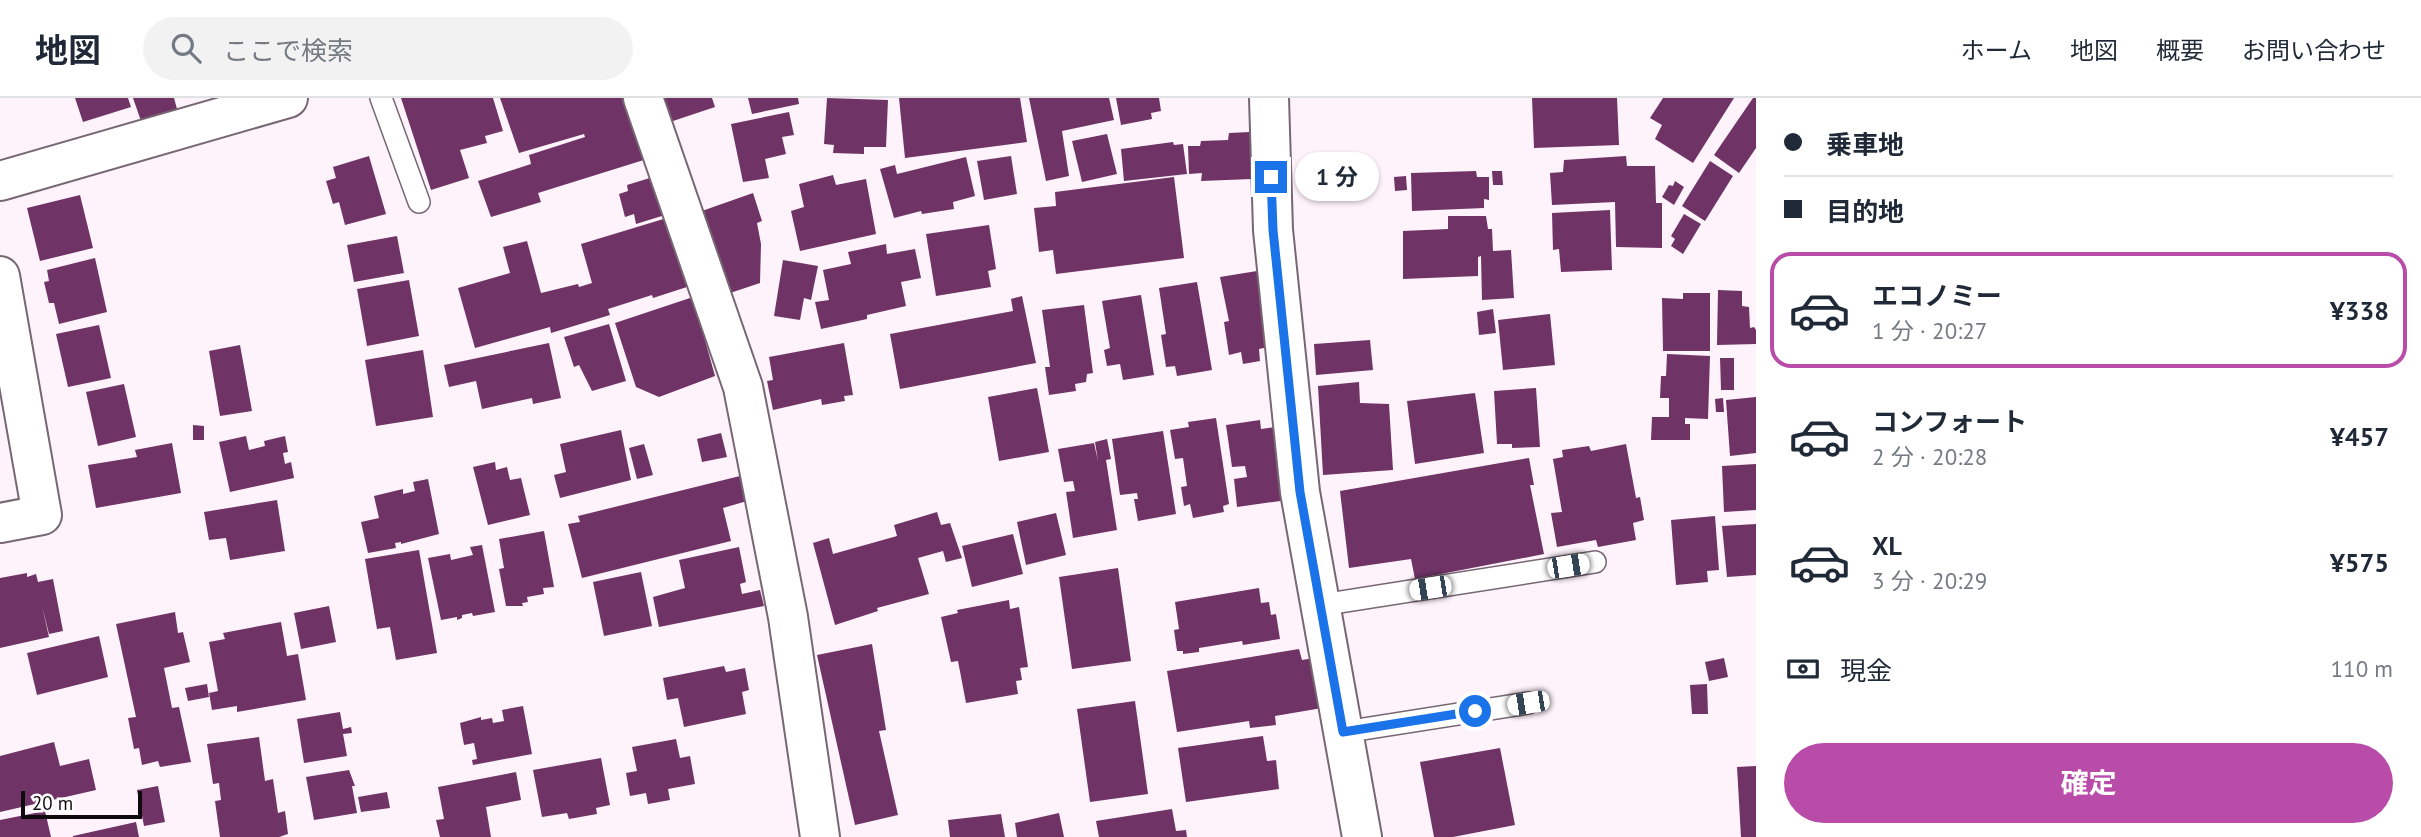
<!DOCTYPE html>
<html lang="ja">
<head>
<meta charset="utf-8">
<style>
	:root { --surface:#fff; --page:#f2f2f3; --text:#1f2937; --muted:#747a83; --line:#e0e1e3; --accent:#b94ba9 }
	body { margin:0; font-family:"PT Sans","Noto Sans JP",sans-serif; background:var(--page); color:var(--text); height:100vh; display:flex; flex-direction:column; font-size:26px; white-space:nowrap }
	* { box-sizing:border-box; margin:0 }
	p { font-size:23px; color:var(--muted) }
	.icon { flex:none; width:38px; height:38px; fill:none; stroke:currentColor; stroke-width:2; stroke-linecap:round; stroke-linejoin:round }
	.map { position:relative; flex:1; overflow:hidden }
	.details { display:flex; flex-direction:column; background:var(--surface); width:665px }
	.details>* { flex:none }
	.banner { display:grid; align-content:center; height:154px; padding:0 28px; background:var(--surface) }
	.scale { position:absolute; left:21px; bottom:18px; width:121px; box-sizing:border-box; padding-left:7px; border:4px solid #0f0a0e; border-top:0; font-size:19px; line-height:24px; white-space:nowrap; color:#0f0a0e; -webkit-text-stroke:5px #fff; paint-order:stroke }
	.end { position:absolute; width:32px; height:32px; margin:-16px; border:9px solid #1a73e8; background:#fff; box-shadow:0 0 0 4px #fff }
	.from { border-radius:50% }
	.bubble { position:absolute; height:49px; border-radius:24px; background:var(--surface); box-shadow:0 2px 5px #0004; font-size:23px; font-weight:700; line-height:49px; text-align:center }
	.car { position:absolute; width:21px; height:42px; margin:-21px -10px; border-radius:9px; box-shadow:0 0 5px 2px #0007; background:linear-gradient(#fff 24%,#345 0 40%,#fff 0 76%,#345 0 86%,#fff 0) }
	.banner b { display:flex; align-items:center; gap:24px; height:66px; font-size:26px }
	.banner b+b { border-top:2px solid var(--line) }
	.banner i { width:18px; height:18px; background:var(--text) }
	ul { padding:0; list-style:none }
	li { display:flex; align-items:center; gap:21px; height:116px; margin:0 14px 10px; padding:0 14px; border:4px solid transparent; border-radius:21px }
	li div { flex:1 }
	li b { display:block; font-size:26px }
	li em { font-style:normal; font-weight:700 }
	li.active { border-color:var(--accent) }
	li>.icon { width:63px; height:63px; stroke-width:1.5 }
	.pay { display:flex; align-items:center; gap:18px; height:77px; padding:0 28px; font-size:26px }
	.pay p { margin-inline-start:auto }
	.primary-button { display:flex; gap:14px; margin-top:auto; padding:14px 28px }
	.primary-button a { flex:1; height:80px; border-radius:42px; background:var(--accent); color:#fff; font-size:28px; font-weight:700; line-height:80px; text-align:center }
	header { display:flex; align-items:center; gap:42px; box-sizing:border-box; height:98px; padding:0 35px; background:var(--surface); border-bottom:2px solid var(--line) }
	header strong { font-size:33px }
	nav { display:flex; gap:38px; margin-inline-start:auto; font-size:24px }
	.search { width:490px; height:63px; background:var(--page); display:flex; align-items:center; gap:18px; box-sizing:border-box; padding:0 24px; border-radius:38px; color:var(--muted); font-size:26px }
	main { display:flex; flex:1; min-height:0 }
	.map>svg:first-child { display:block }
	.building { fill:#703366 }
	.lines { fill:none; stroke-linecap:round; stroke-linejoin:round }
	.lane-casing { stroke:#776773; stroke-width:24 }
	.street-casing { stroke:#776773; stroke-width:42 }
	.lane { stroke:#fff; stroke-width:21 }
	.street { stroke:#fff; stroke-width:38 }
	.route { stroke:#1a73e8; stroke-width:9 }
</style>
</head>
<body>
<header>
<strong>地図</strong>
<div class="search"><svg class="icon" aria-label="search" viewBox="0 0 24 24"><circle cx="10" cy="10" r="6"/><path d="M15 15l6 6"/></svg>ここで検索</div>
<nav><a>ホーム</a><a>地図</a><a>概要</a><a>お問い合わせ</a></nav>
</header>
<main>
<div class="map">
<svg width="1756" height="739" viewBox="0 0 1756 739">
	<rect width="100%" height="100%" fill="#fef3fb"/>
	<g class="building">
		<path d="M75 0H128L131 9 83 24Z"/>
		<path d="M133 0H174L177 11 141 23Z"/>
		<path d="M401 0H493L503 33 485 38 487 45 460 52 469 80 431 92Z"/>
		<path d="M500 0H625L647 61 538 95 541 104 491 119 478 83 531 66 529 57 585 39 584 36 519 55Z"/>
		<path d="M661 0H712L715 9 670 24Z"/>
		<path d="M748 0H798L799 6 752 16Z"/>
		<path d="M827 0 888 2 886 49H864V56L833 55 834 47 824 46Z"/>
		<path d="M899 0H1020L1027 44 905 60Z"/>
		<path d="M1029 0H1109L1114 22 1062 33 1069 78 1046 83Z"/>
		<path d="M1116 0H1159L1161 13 1151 15 1152 21 1121 27Z"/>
		<path d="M1532 0H1617L1619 47 1534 50Z"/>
		<path d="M1663 0H1734L1693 65 1655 41 1662 27 1650 20Z"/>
		<path d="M1753 0H1756V50L1739 75 1714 57Z"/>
		<path d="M789 14 794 37 782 39 786 56 765 61 769 80 743 84 731 26Z"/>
		<path d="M1250 34 1252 81 1201 83 1202 75 1189 76 1188 48H1200L1201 43 1228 42 1229 35Z"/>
		<path d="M1107 36 1117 76 1082 84 1072 43Z"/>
		<path d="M1173 44 1174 47 1183 46 1187 76 1124 83 1121 51Z"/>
		<path d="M369 58 386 116 345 127 339 104 333 106 326 83 336 80 333 69Z"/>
		<path d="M1011 58 1017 96 984 102 977 63Z"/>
		<path d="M1626 58 1627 68H1655L1656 105H1662V150L1616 149 1615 104 1552 107 1550 75 1563 74 1564 62Z"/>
		<path d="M966 59 975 98 953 104 954 111 922 116 921 113 894 120 880 71 895 67 897 76Z"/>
		<path d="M1710 63 1733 78 1705 123 1682 108Z"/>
		<path d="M1476 73 1477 79H1489V102L1484 101V110L1412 113 1411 75Z"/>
		<path d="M1492 73H1502L1503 87H1493Z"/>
		<path d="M833 77 836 87 866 81 876 136 800 153 791 113 804 109 799 86Z"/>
		<path d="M1406 78 1407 92 1395 93 1394 79Z"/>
		<path d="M653 79 665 117 636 126 634 116 625 119 619 96 628 93 627 87Z"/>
		<path d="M1174 79 1184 160 1056 176 1053 152 1039 154 1034 110 1056 108 1055 94Z"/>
		<path d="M1675 83 1684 89 1674 107 1662 99 1669 87 1673 88Z"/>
		<path d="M753 95 762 123 757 125 761 146 760 185 727 196 699 114Z"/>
		<path d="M80 97 93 150 40 163 27 110Z"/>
		<path d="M1610 112 1612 172 1561 174 1559 151 1553 152 1552 115Z"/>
		<path d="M1684 116 1701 126 1683 156 1671 148 1675 141 1671 138Z"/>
		<path d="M1448 118H1486L1488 131H1492L1493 153 1511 152 1514 200 1482 202 1481 158 1478 159V178L1403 181V133L1448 131Z"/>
		<path d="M670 119 690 188 653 200 652 197 608 211 610 217 551 235 550 229 475 250 458 190 510 175 503 149 527 143 541 195 578 186 579 189 592 185 581 146Z"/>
		<path d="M989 127 996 171 988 173 991 189 936 198 926 136Z"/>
		<path d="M397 138 404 175 354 184 347 147Z"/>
		<path d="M886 146 887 156 915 151 921 180 901 184 906 208 867 217V221L821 231 815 204 829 202 823 172 851 166 848 154Z"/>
		<path d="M95 160 107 214 59 226 54 205H49L44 184 49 183 47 172Z"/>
		<path d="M783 162 818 168 811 202 804 200 800 222 774 218Z"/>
		<path d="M1257 173 1268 249 1259 251 1260 263 1243 266 1241 254 1229 257 1224 224 1229 223 1220 179Z"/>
		<path d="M409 182 419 238 367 248 357 191Z"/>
		<path d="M1197 184 1212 272 1177 278 1175 268 1166 269 1161 237 1166 236 1159 190Z"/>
		<path d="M1718 192 1742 193V208L1749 209 1750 230 1754 229 1756 232V246L1717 247Z"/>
		<path d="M1683 195H1710V253H1663L1662 200 1683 201Z"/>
		<path d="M1141 197 1154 277 1123 282 1120 266 1107 268 1104 252 1110 250 1102 203Z"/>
		<path d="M1022 198 1036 265 900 291 890 236 1013 213 1011 201Z"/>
		<path d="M693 199 715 278 659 299 636 289 615 225Z"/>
		<path d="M1084 207 1093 275 1087 276 1086 284 1075 286 1076 293 1049 297 1045 269H1050L1042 212Z"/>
		<path d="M1493 211 1496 235 1479 237 1477 214Z"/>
		<path d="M1550 216 1555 267 1503 272 1498 222Z"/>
		<path d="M609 226 626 283 592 293 579 267 574 269 564 239Z"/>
		<path d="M99 227 111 280 68 289 56 236Z"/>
		<path d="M1370 242 1373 272 1316 277 1314 246Z"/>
		<path d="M549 245 561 300 533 306 532 300 482 311 476 283 449 289 444 267Z"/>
		<path d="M844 245 853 297 844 298 845 303 822 307 821 301 773 312 767 283 773 282 769 259Z"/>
		<path d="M240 247 252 313 220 318 209 253Z"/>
		<path d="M423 252 433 319 376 328 365 262Z"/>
		<path d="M1667 256 1710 258 1708 321 1685 320V326H1690V342H1651L1652 319H1669V300H1660L1661 278H1666Z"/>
		<path d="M1720 260H1734V292H1721Z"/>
		<path d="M1359 284 1360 305 1389 306 1393 372 1323 377 1318 288Z"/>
		<path d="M124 286 136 339 98 348 86 294Z"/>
		<path d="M1037 290 1049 354 999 363 988 299Z"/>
		<path d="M1536 290 1540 349 1512 350V346H1497L1494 293Z"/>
		<path d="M1475 295 1484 355 1415 366 1407 303Z"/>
		<path d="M1756 299V355L1730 358 1726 302Z"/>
		<path d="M1723 300 1724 314H1716L1715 301Z"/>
		<path d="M1216 320 1229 406 1223 408 1224 414 1193 420 1190 406 1184 408 1181 389 1187 388 1183 360 1175 361 1170 332 1189 329 1188 324Z"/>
		<path d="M1260 322 1261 331 1276 329 1287 402 1237 409 1234 381 1247 379 1245 368 1232 369 1226 327Z"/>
		<path d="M193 327 204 328V342H193Z"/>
		<path d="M621 332 631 382 560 400 554 377 566 374 560 346Z"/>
		<path d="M1163 333 1176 416 1138 423 1134 401H1138L1137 395 1120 397 1112 341Z"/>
		<path d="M721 335 727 359 702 364 697 341Z"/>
		<path d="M246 338 249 352 265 348 264 343 285 338 288 354 283 355 285 366 291 364 294 380 230 394 219 344Z"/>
		<path d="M1107 341 1111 361 1106 362 1117 432 1073 440 1066 394 1075 393 1073 383 1064 384 1058 351 1094 345 1098 363 1095 344Z"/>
		<path d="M172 345 181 395 96 410 88 367 137 359 135 352Z"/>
		<path d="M644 346 653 377 637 381 629 350Z"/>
		<path d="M1626 346 1636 400 1640 399 1644 422 1633 425 1636 442 1598 449 1596 442 1557 449 1551 415 1562 414 1553 361 1563 359 1562 352 1589 348 1591 353Z"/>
		<path d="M1529 360 1534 387H1530L1544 456 1415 481 1411 461 1349 470 1340 393Z"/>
		<path d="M495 364 496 372 507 369 510 382 521 380 530 417 488 427 473 369Z"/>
		<path d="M1756 366V412L1724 414 1722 368Z"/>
		<path d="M740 378 747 403 723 410 731 443 582 480 568 426 580 424 578 418Z"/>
		<path d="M428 381 439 436 401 446V444L395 445 396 450 368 455 361 424 379 420 374 398 403 391V396L415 393 413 384Z"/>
		<path d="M277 402 285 453 230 462 226 440 209 442 204 414Z"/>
		<path d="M937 414 941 427 950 425 962 460 946 464 943 453 918 460 929 496 877 510 878 513 835 527 813 445 829 440 833 456 897 438 894 427Z"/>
		<path d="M1056 415 1066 457 1026 467 1017 424Z"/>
		<path d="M1715 418 1719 472 1707 473 1708 484 1676 487 1671 422Z"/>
		<path d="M1756 426V477L1727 479 1722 428Z"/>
		<path d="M544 433 554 489 543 490 544 496 527 499 528 504 522 505 523 508H506L499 471 504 470 499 441Z"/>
		<path d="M1013 436 1023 476 972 489 962 448Z"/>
		<path d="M482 447 495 514 473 518 472 515 462 517V520L457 522V519L441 522 428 460 450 456 451 462 473 457 470 449Z"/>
		<path d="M739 449 746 484 740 486 742 496 760 492 764 508 659 529 653 499 685 490 679 462Z"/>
		<path d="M419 452 437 555 396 562 390 529 377 531 365 461Z"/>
		<path d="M1118 470 1131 563 1072 571 1059 479Z"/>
		<path d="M641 474 652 528 604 538 593 484Z"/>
		<path d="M27 475V479L36 476 38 484 53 481 63 533 49 536 42 508 49 539 0 550V480Z"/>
		<path d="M1259 490 1261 505 1269 504 1271 517 1276 516 1280 541 1243 547 1242 543 1199 550V554L1183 556V553H1177L1174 532 1179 531 1175 504Z"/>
		<path d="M1009 502 1010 511 1019 509 1028 569 1020 570 1022 582 1016 583 1018 596 966 605 958 563 951 564 941 519 958 515 957 512Z"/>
		<path d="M329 508 336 544 301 551 294 515Z"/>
		<path d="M175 514 178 535 183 534 190 564 164 570 172 610 179 609 191 664 160 669 158 663 142 667 139 650 134 651 128 620 136 619 116 526Z"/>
		<path d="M281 524 287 558 298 556 306 602 237 614V608L212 612 209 595 218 593 209 544 225 541 223 535Z"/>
		<path d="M99 538 108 579 37 597 27 555Z"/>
		<path d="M872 546 886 632 879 633 898 717 855 727 817 557Z"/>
		<path d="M1299 551 1302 562 1314 560 1322 610 1275 618 1276 627 1250 630 1249 623 1177 634 1167 573Z"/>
		<path d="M1724 560 1728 579 1709 583 1705 564Z"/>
		<path d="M724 568 726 574 745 570 749 592 742 594 746 616 684 629 678 600 667 602 663 580Z"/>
		<path d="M207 586 209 599 188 603 185 590Z"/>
		<path d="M1707 586 1708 616H1692L1690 587Z"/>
		<path d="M1135 603 1148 696 1090 704 1077 611Z"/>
		<path d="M523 608 532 656 473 667 472 662 477 661 474 645 464 647 460 625 481 619V622L492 620 493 625 504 623 502 612Z"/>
		<path d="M340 614 343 631 351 629 352 635 343 636 347 658 304 665 297 621Z"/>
		<path d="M1263 638 1267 663 1276 662 1279 691 1186 704 1178 650Z"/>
		<path d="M259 639 265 683 273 681 278 715 285 713 288 736 279 739H220L215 703 221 702 219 685 213 686 207 646Z"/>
		<path d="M676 641 680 660 690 658 695 686 668 691 670 702 648 706 646 695 630 698 626 675 637 673 632 649Z"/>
		<path d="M54 644 60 668 89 661 96 692 0 714V658Z"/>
		<path d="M1500 650 1515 727 1453 739H1434L1420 664Z"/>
		<path d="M601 660 610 707 596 710 597 716 569 721 567 715 542 719 533 672Z"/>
		<path d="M1756 668V739H1741L1737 669Z"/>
		<path d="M349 672 355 688H352L357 715 314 722 306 679Z"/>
		<path d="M516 674 521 702 486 709 491 739H440L436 722 444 721 438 689Z"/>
		<path d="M158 688 165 724 144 728 137 692Z"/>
		<path d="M387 694 390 710 361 714 358 699Z"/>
		<path d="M1172 711 1176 733 1186 732 1187 739H1099L1096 723Z"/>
		<path d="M45 713 51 739H0V722Z"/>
		<path d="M1059 715 1064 739H1017L1015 725Z"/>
		<path d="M1001 716 1005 739H950L948 722Z"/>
		<path d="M136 724 139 739H73V738Z"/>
	</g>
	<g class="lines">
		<g class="lane-casing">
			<g id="lane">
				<path d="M381 0 419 104"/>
				<path d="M1321 507 1595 464"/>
				<path d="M1344 634 1528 605"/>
			</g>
		</g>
		<g class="street-casing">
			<g id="street">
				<path d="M643 0 743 289 788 519 820 739"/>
				<path d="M1269 0 1273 132 1300 394 1362 739"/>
				<path d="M0 83 288 0"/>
				<path d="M0 178 42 417 0 425"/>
			</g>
		</g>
		<use href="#lane" class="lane"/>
		<use href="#street" class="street"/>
	</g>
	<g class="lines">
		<path class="route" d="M1271 79 1273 132 1300 394 1343 634 1475 613"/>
	</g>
</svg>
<div class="scale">20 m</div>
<i class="end from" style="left:1475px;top:613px"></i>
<i class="end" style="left:1271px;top:79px"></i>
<div class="bubble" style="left:1295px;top:54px;width:84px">1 分</div>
<i class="car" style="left:1568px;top:468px;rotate:81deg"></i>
<i class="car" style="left:1430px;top:490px;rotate:261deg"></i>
<i class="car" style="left:1528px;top:605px;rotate:261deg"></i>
</div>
<section class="details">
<div class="banner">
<b><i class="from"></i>乗車地</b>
<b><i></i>目的地</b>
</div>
<ul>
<li class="active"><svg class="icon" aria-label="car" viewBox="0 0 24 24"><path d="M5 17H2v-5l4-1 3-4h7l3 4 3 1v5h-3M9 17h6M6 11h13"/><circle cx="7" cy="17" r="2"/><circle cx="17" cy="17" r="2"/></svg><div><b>エコノミー</b><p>1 分 · 20:27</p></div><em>¥338</em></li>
<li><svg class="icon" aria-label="car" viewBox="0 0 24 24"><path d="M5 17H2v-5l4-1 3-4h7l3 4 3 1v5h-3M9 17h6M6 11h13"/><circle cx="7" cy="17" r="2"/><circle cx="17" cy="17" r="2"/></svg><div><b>コンフォート</b><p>2 分 · 20:28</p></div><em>¥457</em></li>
<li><svg class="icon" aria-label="car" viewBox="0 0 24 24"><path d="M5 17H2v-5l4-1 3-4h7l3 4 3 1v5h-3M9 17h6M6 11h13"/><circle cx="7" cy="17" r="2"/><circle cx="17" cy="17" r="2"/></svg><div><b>XL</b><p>3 分 · 20:29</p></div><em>¥575</em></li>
</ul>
<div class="pay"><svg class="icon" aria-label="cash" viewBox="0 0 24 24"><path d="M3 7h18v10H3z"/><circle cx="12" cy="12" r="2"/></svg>現金<p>110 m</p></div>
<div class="primary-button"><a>確定</a></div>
</section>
</main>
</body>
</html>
